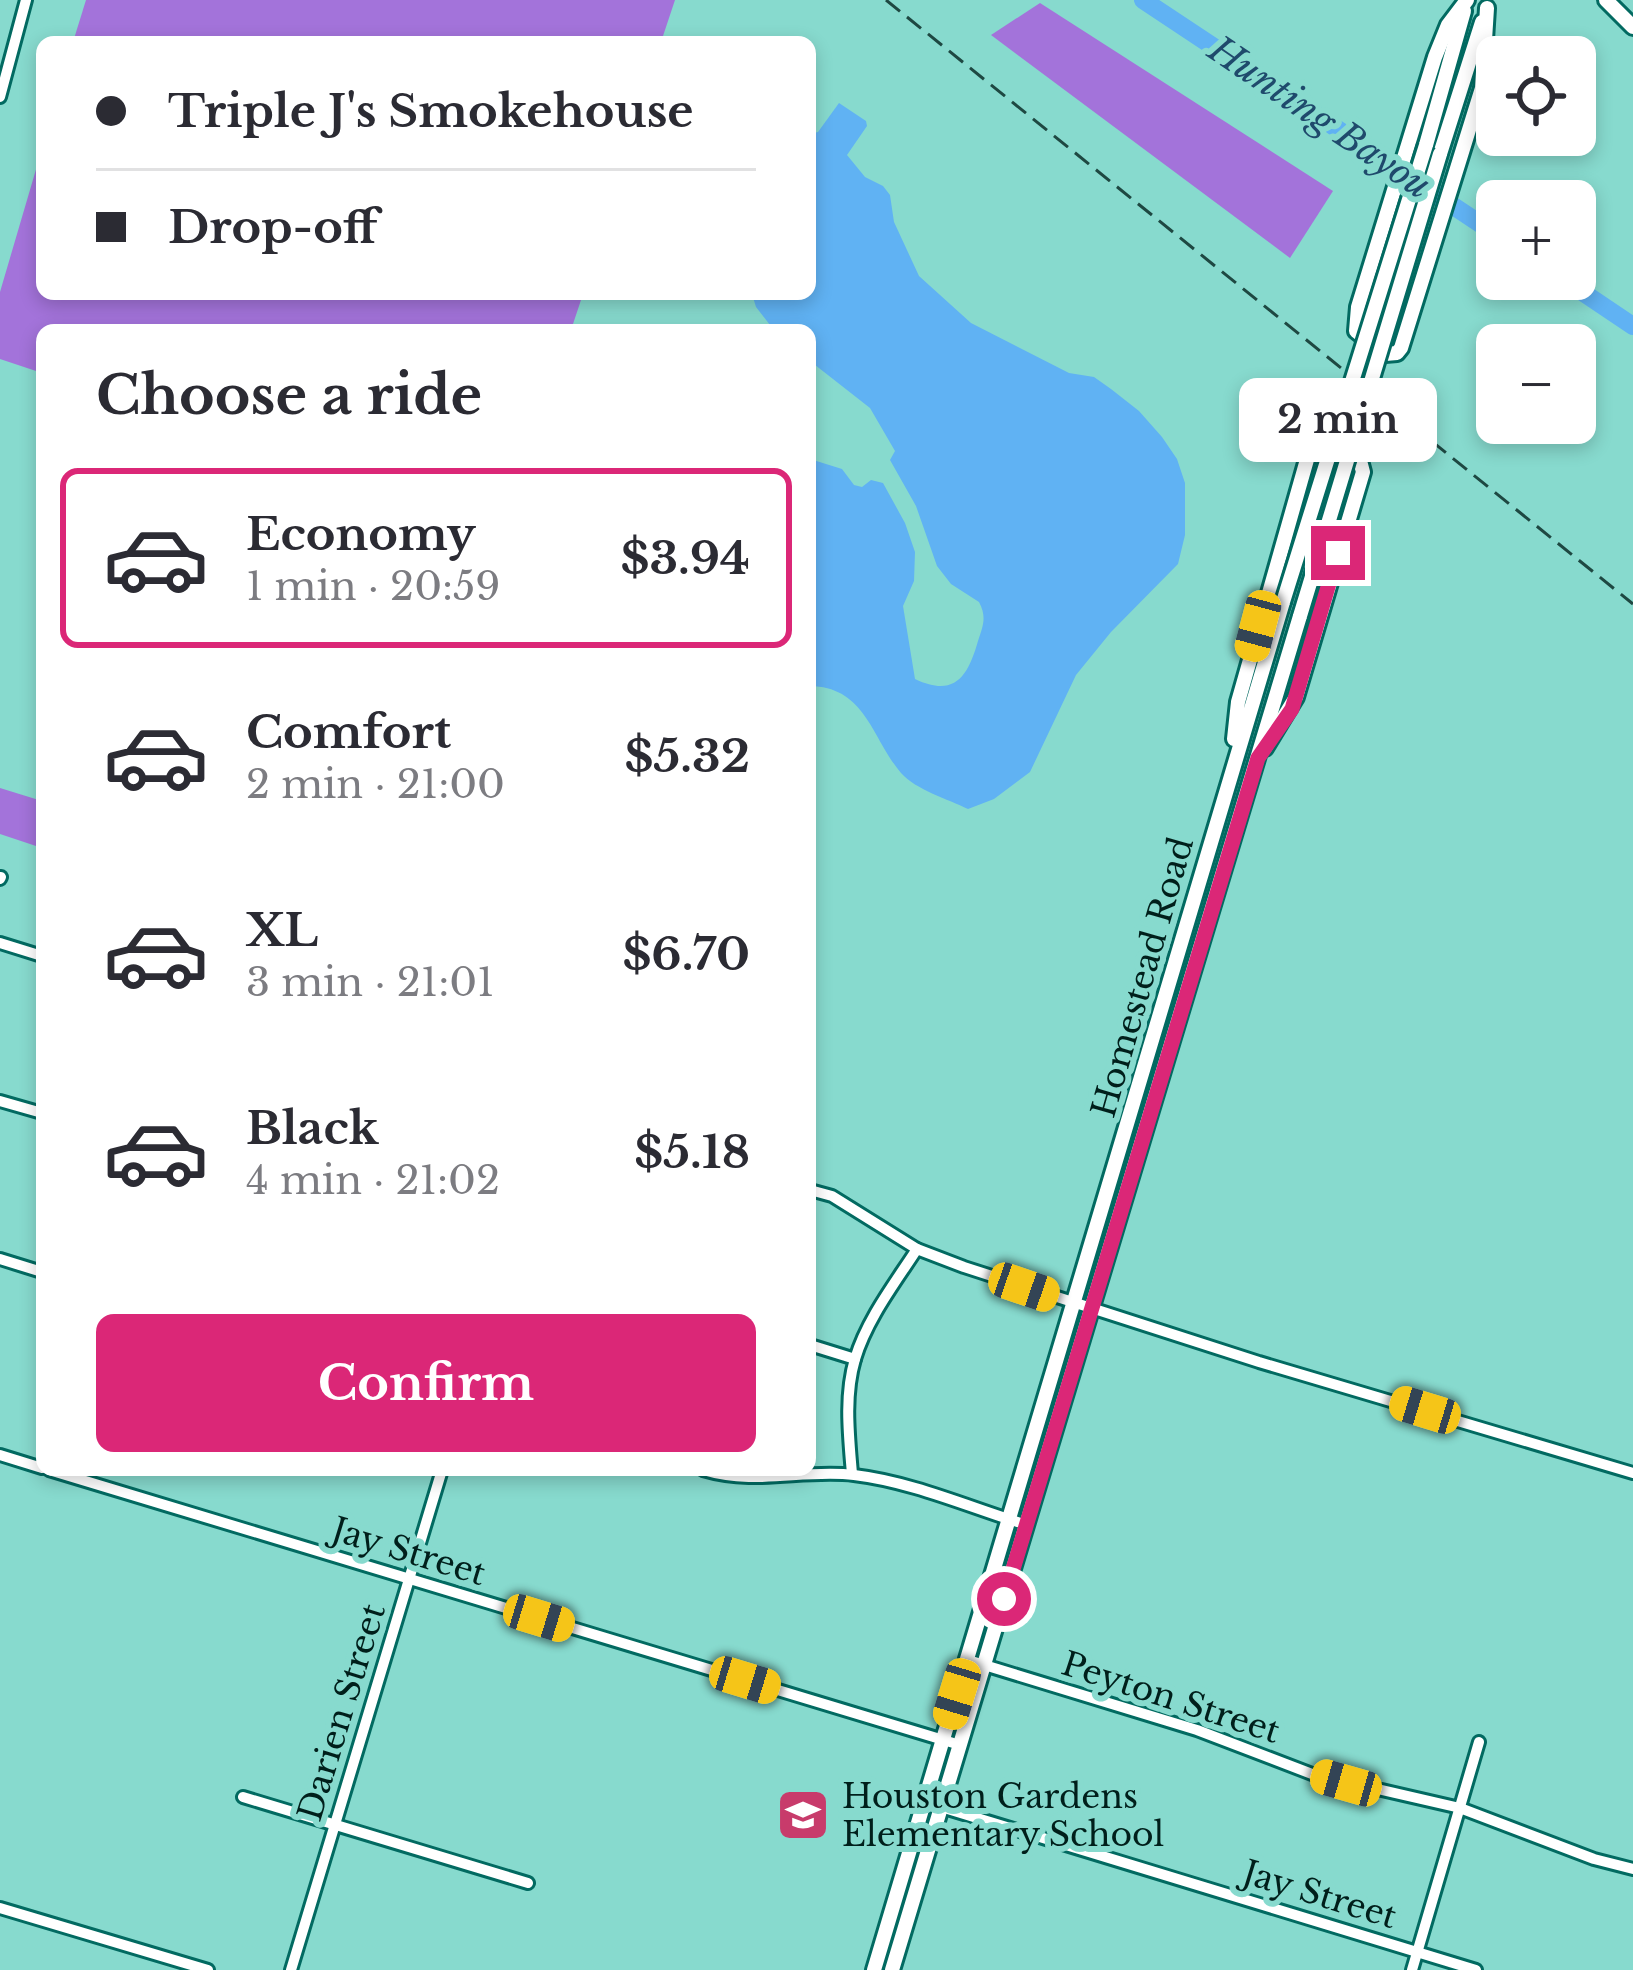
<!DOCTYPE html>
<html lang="en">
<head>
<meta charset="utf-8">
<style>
	:root { --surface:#fff; --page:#f7f7f7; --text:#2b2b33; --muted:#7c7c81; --line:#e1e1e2; --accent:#db2777 }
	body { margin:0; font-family:"Libre Baskerville",serif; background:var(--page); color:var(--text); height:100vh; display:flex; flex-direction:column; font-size:45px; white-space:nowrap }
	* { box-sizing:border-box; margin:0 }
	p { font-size:39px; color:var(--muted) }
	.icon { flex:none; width:66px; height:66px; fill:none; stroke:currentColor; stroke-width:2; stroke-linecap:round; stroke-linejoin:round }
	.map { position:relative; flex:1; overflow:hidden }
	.sheet { position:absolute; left:36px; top:324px; width:780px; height:1152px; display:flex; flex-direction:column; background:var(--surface); border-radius:18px; box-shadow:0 6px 18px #0003 }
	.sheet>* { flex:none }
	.hud { position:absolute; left:36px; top:36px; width:780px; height:264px; border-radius:18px; box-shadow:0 6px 18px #0003; display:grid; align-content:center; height:264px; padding:0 60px; background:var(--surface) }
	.tools { position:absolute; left:1476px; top:36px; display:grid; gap:24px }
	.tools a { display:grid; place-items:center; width:120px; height:120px; border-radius:18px; background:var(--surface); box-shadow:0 6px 18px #0003; font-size:60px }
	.end { position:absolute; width:54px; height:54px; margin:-27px; border:15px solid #db2777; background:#fff; box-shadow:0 0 0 6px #fff }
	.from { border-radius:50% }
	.bubble { position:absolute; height:84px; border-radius:18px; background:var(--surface); box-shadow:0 6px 18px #0003; font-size:39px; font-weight:800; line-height:84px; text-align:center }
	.car { position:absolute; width:36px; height:72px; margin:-36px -18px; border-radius:15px; box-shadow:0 0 9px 3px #0007; background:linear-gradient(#f5c518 24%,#345 0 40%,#f5c518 0 76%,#345 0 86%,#f5c518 0) }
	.hud b { display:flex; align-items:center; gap:42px; height:114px; font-size:45px }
	.hud b+b { border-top:3px solid var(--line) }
	.hud i { width:30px; height:30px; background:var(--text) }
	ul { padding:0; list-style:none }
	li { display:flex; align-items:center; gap:36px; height:180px; margin:0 24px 18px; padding:0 36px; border:6px solid transparent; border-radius:18px }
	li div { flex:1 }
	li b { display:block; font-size:45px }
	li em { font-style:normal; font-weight:800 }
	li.on { border-color:var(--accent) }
	li>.icon { width:108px; height:108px; stroke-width:1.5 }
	h2 { padding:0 60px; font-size:54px; line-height:144px }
	.primary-button { display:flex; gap:24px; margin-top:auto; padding:24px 60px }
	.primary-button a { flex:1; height:138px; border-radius:18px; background:var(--accent); color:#fff; font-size:48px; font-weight:800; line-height:138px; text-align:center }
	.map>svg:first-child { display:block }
	.forest { fill:#a373da }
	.water { fill:#60b2f3 }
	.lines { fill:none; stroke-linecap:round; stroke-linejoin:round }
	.river { stroke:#60b2f3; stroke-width:18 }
	.street-casing { stroke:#026a61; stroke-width:16 }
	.secondary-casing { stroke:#026a61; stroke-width:20 }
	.street { stroke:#fff; stroke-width:10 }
	.secondary { stroke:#fff; stroke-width:14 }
	.rail { stroke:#1e4842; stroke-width:3; stroke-dasharray:18 9; stroke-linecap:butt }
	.secondary-bridge-casing { stroke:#026a61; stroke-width:20; stroke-linecap:butt }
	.secondary-bridge { stroke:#fff; stroke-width:14 }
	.route { stroke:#db2777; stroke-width:15 }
	.labels { text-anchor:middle; stroke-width:12; stroke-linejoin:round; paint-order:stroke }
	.street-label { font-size:33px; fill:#001f1b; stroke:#87dace }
	.poi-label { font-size:33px; fill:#001f1b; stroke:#87dace; text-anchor:start }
	.water-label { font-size:36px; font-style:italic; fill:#1f4a6c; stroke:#87dace }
</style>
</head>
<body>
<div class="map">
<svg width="1633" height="1970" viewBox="0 0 1633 1970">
	<rect width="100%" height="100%" fill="#87dace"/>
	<g class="forest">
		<path d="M86 0H675L661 42H73Z"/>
		<path d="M1040 3 1333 191 1290 258 991 35Z"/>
		<path d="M42 149V294H583L571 330H42V373L0 359V292Z"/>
		<path d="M0 788 42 801V848L0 834Z"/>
	</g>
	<path class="water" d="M839 103 866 121 867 126 847 155 865 177 883 186 890 195 894 222 919 276 971 323 1069 373 1094 377 1111 389 1139 411 1162 437 1177 459 1185 483V535L1178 564 1111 632 1076 675 1030 772 994 799 968 809C948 799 916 790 901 773 872 739 866 687 810 686V459L842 469 854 485 862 487 871 480 883 483 905 523 915 552 914 581 903 606 915 679C955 698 968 676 978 641 983 626 987 617 979 602L951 584 937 566 916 506 890 460 895 451 870 408 810 361V330H774L756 307 752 294H810V134L818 132Z"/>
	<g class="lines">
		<g class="river">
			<path d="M1143 0 1497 235"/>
			<path d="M1563 279 1633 326"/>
		</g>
		<g class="street-casing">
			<g id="street">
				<path d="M0 97 26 0"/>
				<path d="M0 879 1 877"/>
				<path d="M0 943 42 956"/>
				<path d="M0 1101 42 1113"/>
				<path d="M810 1190 832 1196 917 1249 964 1267 1259 1362 1633 1473"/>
				<path d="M0 1259 42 1272"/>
				<path d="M810 1345 855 1359"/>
				<path d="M0 1455 42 1468"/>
				<path d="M49 1470 960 1745"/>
				<path d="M703 1470C757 1486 802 1469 854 1475 913 1482 971 1508 1027 1525"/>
				<path d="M852 1474C849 1437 844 1396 855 1359 867 1319 895 1283 917 1249"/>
				<path d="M968 1660 1197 1730 1312 1774 1460 1808 1594 1859 1633 1869"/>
				<path d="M243 1797 528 1883"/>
				<path d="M941 1807 1476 1970"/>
				<path d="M0 1908 208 1970"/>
				<path d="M291 1970 442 1470"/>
				<path d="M1412 1970 1479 1742"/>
			</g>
		</g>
		<g class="secondary-casing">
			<g id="secondary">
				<path d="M1467 0 1448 25 1435 57 1358 307 1356 331 1385 354 1397 353 1401 348 1482 88 1487 8"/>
				<path d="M1606 0 1633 27"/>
				<path d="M1426 145 1464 11"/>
				<path d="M1440 154 1482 22"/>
				<path d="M1234 739 1238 702 1312 442 1316 435 1328 431 1359 457 1363 472 1296 697 1265 748"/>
				<path d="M874 1970 1283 602"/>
				<path d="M892 1970 1300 616"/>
			</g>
		</g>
		<use href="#street" class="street"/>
		<use href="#secondary" class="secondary"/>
		<path class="rail" d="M886 0 1633 604"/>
		<g class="secondary-bridge-casing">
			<g id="secondary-bridge">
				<path d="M1283 602 1426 145"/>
				<path d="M1300 616 1440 154"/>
			</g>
		</g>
		<use href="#secondary-bridge" class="secondary-bridge"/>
	</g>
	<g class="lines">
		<path class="route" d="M1004 1599 1258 758 1292 709 1338 553"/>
	</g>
	<defs>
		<g id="school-square" transform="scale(2.7)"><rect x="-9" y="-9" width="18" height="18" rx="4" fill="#c83b6b" stroke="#87dace"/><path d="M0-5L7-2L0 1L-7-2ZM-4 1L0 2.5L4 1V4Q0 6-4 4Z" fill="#fff"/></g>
	</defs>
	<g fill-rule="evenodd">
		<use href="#school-square" x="803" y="1815"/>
	</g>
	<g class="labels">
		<g class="street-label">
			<text transform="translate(1142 977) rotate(-74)" y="12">Homestead Road</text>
			<text transform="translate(409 1551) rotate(17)" y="12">Jay Street</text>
			<text transform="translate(1171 1697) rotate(18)" y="12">Peyton Street</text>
			<text transform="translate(341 1712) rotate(-73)" y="12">Darien Street</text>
			<text transform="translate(1320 1894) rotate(17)" y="12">Jay Street</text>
		</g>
		<g class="poi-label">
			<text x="842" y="1808">Houston Gardens<tspan x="842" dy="38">Elementary School</tspan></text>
		</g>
		<g class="water-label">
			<text transform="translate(1320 117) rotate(34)" y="13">Hunting Bayou</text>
		</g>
	</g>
</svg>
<div class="tools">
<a><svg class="icon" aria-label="locate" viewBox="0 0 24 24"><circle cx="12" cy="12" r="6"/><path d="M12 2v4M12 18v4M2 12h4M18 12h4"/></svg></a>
<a>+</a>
<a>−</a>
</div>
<i class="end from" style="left:1004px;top:1599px"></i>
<i class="end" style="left:1338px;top:553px"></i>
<div class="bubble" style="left:1239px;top:378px;width:198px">2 min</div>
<i class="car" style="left:1258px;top:626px;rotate:195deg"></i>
<i class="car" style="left:1024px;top:1287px;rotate:109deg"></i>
<i class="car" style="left:1425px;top:1410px;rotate:287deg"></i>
<i class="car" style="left:539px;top:1618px;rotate:107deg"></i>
<i class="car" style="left:745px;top:1680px;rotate:107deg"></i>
<i class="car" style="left:957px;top:1694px;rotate:197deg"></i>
<i class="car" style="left:1346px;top:1783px;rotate:286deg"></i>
<div class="hud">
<b><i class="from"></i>Triple J's Smokehouse</b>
<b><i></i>Drop-off</b>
</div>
<section class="sheet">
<h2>Choose a ride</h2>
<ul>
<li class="on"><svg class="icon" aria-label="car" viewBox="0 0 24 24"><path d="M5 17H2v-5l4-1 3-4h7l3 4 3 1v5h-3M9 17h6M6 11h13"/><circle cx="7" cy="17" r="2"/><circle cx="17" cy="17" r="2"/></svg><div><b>Economy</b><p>1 min · 20:59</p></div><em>$3.94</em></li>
<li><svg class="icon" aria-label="car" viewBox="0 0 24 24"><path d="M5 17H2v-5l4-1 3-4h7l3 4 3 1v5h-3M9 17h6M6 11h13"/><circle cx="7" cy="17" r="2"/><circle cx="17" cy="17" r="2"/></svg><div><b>Comfort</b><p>2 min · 21:00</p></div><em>$5.32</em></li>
<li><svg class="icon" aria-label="car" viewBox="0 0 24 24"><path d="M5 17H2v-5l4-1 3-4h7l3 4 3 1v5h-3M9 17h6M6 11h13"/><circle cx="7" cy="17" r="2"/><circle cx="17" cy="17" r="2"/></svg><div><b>XL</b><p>3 min · 21:01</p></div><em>$6.70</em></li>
<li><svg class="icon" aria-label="car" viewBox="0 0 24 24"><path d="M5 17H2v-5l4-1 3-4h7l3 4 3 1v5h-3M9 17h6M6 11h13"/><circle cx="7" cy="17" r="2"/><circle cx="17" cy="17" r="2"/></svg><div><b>Black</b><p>4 min · 21:02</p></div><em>$5.18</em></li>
</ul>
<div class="primary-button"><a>Confirm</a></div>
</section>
</div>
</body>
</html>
